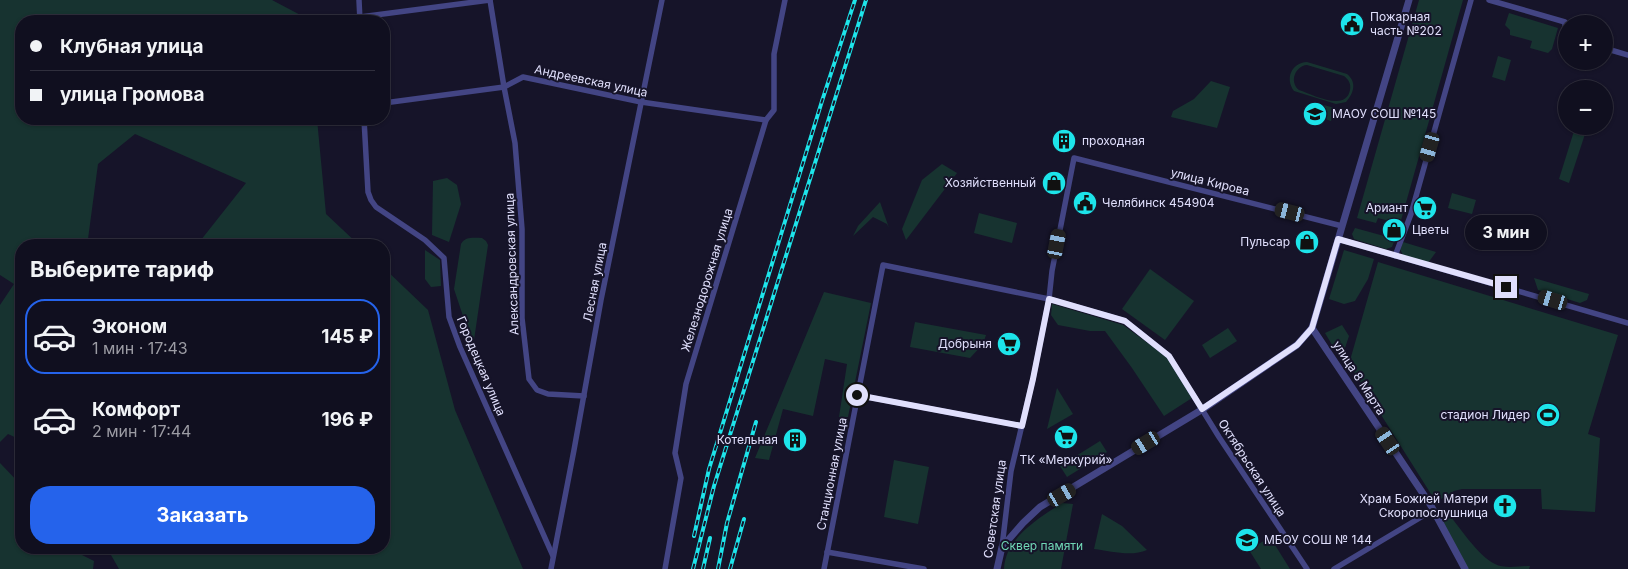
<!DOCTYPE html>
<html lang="ru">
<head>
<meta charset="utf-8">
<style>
	:root { --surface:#100f1f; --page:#1e1d2c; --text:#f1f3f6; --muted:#9c9ca4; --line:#302f3d; --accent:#2563eb }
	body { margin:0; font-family:Inter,sans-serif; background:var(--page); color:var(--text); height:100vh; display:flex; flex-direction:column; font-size:19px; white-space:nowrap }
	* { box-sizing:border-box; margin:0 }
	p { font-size:16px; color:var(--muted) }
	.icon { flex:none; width:28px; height:28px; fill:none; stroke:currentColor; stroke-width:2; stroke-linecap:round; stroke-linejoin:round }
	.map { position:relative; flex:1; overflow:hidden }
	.drawer { position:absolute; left:15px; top:239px; width:375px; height:315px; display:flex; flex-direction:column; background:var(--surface); border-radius:20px; box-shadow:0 1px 4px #0004,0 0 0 1px var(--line) }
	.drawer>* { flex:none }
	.top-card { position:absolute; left:15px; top:15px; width:375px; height:110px; border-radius:20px; box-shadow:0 1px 4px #0004,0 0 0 1px var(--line); display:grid; align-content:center; height:110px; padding:0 15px; background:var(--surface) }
	.tools { position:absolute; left:1558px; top:15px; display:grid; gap:10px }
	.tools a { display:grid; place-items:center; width:55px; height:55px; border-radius:50%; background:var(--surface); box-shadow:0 1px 4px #0004,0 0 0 1px var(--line); font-size:25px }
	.end { position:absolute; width:22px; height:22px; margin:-11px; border:6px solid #e0dffc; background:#111; box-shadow:0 0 0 2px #111 }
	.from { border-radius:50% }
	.bubble { position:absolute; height:35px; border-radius:18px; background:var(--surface); box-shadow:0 1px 4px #0004,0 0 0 1px var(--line); font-size:16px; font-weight:700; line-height:35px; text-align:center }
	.car { position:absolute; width:15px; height:30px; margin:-15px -8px; border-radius:6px; box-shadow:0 0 4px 1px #0007; background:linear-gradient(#222 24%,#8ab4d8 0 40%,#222 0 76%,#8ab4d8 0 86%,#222 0) }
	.top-card b { display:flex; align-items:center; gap:18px; height:48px; font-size:19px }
	.top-card b+b { border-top:1px solid var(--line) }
	.top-card i { width:12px; height:12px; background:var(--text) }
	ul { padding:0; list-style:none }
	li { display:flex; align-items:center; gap:15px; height:75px; margin:0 10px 8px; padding:0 5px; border:2px solid transparent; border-radius:20px }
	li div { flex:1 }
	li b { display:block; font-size:19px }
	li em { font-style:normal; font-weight:700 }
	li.on { border-color:var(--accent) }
	li>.icon { width:45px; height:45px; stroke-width:1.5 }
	h2 { padding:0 15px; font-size:22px; line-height:60px }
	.button { display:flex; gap:10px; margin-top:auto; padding:10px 15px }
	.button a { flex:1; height:58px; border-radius:20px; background:var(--accent); color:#fff; font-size:20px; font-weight:700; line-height:58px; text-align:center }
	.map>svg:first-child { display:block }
	.green { fill:#173330; fill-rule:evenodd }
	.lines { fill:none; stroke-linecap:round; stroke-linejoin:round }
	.minor { stroke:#434584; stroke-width:5.5 }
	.tertiary { stroke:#434584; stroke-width:7 }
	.rail-casing { stroke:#1de4ea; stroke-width:4 }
	.rail { stroke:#161429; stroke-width:2; stroke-dasharray:5.5; stroke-linecap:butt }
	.route { stroke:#e0dffc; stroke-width:6 }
	.labels { text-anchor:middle; stroke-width:4; stroke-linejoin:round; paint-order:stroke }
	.poi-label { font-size:12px; fill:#e0dffc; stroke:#161429; text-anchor:end }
	.street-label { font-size:12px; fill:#e0dffc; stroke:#161429 }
	.park-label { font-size:12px; fill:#70d7b6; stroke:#161429 }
</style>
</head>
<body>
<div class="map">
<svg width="1628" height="569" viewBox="0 0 1628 569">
	<rect width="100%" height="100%" fill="#161429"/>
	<g class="green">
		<path d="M0 0H272L308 19V21H21V119H317L326 214 359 245H197L246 183 135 134 98 164 88 239 122 241 129 245H21V440L8 434 0 442V305L14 284 0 275Z"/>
		<path d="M1419 0H1463L1400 224 1378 218 1376 223 1357 218Z"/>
		<path d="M1509 13 1558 28 1552 49 1548 53 1530 48 1532 41 1510 35V30L1505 25Z"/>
		<path d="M1498 56 1511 60 1505 81 1492 77Z"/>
		<path d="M1307 62 1347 74C1357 82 1354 93 1346 102L1336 104 1294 91C1285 79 1291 63 1307 62ZM1307 65 1344 76C1349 80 1351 84 1350 90 1346 112 1313 95 1299 90 1289 82 1295 66 1307 65Z"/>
		<path d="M1211 81 1230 87 1217 128 1171 117 1173 111 1194 99Z"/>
		<path d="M1312 102 1335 108 1331 121 1309 114Z"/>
		<path d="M1574 131 1585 134 1569 183 1559 179Z"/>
		<path d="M942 164 957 173 906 240 902 229 922 180Z"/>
		<path d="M447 178 457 185 461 204 449 242 432 235 433 181Z"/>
		<path d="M1452 193 1476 200 1472 214 1448 208Z"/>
		<path d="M880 202 889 228 887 224 873 217 853 236 858 226Z"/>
		<path d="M979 213 1017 223 1012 243 974 233Z"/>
		<path d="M1355 228 1395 239 1392 247 1386 249 1354 239 1352 234Z"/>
		<path d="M482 238 486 241 488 245 474 340 465 322 454 289 461 244C465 236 475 238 482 238Z"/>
		<path d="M1403 242 1436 252 1428 263 1403 255 1400 249Z"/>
		<path d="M425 250 440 260 441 286 431 287 425 279Z"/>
		<path d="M1344 250 1374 259 1368 279 1355 301 1344 304 1329 299Z"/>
		<path d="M1378 262 1618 335 1588 434 1600 438 1595 512 1542 509 1541 489H1462L1454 491 1436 502 1349 364Z"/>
		<path d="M384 268 428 310 455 410 523 569H119L107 548H384Z"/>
		<path d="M1150 269 1194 301 1165 340 1122 309Z"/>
		<path d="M1534 278 1589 294 1587 300 1580 303 1538 290Z"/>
		<path d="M824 292 871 303 848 417H839L847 364 825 359 813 416 783 409 769 460 755 458Z"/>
		<path d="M1052 304 1123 325 1167 357 1192 398 1164 416 1132 368 1105 331H1090L1058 325 1051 315Z"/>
		<path d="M915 322 986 335 983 344 970 358 910 347Z"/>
		<path d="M1342 325 1349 336 1341 360 1325 333Z"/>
		<path d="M1228 328 1237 341 1210 358 1202 345Z"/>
		<path d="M1057 388 1073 414 1047 429Z"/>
		<path d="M1100 441 1107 452 1067 477 1060 466Z"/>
		<path d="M894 460 929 467 918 524 884 517Z"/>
		<path d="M0 463 21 485V548H80V554L94 561 93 569H0Z"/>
		<path d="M1062 503 1073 504 1061 569H1004C1005 538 1039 518 1062 503Z"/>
		<path d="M1443 510 1446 511C1459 526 1478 556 1495 564 1504 569 1520 566 1530 566L1529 569H1465L1438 513 1440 511Z"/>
		<path d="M1102 514 1122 526 1147 550C1131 557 1111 551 1094 549Z"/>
		<path d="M1270 537 1290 569H1261L1249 550Z"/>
	</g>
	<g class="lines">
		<g class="minor">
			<path d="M359 0 360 21"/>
			<path d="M490 0 504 87 515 143 522 229V318L529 379 537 390 548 394 584 396"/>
			<path d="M1489 0 1565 22V36L1566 37"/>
			<path d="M360 17 490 0"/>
			<path d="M1604 48 1628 55"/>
			<path d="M384 103 504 87 523 77 641 102 766 120"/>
			<path d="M364 119 368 192 371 200 376 207 425 240 444 258 449 317 460 347 553 556"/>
			<path d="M1338 239 1628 323"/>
			<path d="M1395 256 1411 214 1471 0"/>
			<path d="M857 395 1022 426"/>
			<path d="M1002 547 1011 471 1033 379 1049 299 1052 271 1074 158 1342 226"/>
			<path d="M827 552 924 569"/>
			<path d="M551 569 574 450 601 300 662 0"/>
			<path d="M665 569 681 478 675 453 686 384 766 120 774 110V54L785 0"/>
			<path d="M824 569 883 265 1049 299 1125 321 1169 356 1219 437 1307 569"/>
			<path d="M1334 569 1433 510"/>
		</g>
		<g class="tertiary">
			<path d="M1312 328 1430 504 1465 569"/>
			<path d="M997 569 1002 547 1023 523 1040 507 1203 409 1297 345 1312 328 1409 0"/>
		</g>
		<g class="rail-casing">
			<g id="rail">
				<path d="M694 536 709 469 822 101 855 0"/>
				<path d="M693 569 714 486 866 0"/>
				<path d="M703 569 710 538"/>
				<path d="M718 569 727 523 756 422"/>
				<path d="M730 569 744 519"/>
			</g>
		</g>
		<use href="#rail" class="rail"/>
	</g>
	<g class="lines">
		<path class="route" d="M857 395 1022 426 1033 379 1049 299 1125 321 1169 356 1202 409 1297 345 1312 328 1338 239 1506 287"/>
	</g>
	<defs>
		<g id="civic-disc" transform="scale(1.25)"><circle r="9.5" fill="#1de4ea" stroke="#161429"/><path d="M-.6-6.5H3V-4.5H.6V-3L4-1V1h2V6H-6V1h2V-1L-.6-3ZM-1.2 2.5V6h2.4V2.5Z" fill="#111"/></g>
		<g id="school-disc" transform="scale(1.25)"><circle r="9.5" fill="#1de4ea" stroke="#161429"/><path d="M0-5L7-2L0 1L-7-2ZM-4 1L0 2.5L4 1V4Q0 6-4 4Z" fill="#111"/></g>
		<g id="building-disc" transform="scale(1.25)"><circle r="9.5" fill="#1de4ea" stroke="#161429"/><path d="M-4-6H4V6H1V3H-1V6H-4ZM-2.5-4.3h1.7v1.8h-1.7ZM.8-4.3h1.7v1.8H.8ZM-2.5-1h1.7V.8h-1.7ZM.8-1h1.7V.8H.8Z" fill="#111"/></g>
		<g id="shop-disc" transform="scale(1.25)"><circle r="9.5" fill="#1de4ea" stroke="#161429"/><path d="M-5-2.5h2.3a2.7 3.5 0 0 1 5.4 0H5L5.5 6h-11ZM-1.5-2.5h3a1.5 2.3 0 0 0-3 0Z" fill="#111"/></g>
		<g id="supermarket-disc" transform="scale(1.25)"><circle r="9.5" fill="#1de4ea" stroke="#161429"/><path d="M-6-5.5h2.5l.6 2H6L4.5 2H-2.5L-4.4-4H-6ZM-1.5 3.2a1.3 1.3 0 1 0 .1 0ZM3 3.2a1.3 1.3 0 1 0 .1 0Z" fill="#111"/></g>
		<g id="stadium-disc" transform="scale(1.25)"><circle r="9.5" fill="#1de4ea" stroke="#161429"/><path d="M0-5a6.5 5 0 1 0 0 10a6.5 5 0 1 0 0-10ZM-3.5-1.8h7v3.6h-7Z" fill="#111"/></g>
		<g id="church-disc" transform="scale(1.25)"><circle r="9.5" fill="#1de4ea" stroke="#161429"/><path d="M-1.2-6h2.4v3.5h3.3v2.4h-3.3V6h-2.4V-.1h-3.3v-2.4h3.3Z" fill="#111"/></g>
	</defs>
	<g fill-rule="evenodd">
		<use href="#civic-disc" x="1352" y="24"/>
		<use href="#school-disc" x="1315" y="114"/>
		<use href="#building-disc" x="1064" y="141"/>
		<use href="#shop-disc" x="1054" y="183"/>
		<use href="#civic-disc" x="1085" y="203"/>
		<use href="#supermarket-disc" x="1425" y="208"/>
		<use href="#shop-disc" x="1394" y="230"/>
		<use href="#shop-disc" x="1307" y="242"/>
		<use href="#supermarket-disc" x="1009" y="344"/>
		<use href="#stadium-disc" x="1548" y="415"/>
		<use href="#supermarket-disc" x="1066" y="437"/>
		<use href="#building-disc" x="795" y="440"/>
		<use href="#church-disc" x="1505" y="506"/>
		<use href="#school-disc" x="1247" y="540"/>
	</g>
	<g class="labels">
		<g class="poi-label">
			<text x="1370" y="21" text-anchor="start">Пожарная<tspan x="1370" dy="14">часть №202</tspan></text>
			<text x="1332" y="118" text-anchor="start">МАОУ СОШ №145</text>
			<text x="1082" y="145" text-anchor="start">проходная</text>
			<text x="1036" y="187">Хозяйственный</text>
			<text x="1102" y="207" text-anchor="start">Челябинск 454904</text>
			<text x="1408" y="212">Ариант</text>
			<text x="1412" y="234" text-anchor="start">Цветы</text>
			<text x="1290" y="246">Пульсар</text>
			<text x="992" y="348">Добрыня</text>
			<text x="1530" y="419">стадион Лидер</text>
			<text x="778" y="444">Котельная</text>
			<text x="1066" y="464" text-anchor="middle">ТК «Меркурий»</text>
			<text x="1488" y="503">Храм Божией Матери<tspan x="1488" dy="14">Скоропослушница</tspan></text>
			<text x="1264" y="544" text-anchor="start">МБОУ СОШ № 144</text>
		</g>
		<g class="street-label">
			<text transform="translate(591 81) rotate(12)" y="4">Андреевская улица</text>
			<text transform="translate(1210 182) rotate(14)" y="4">улица Кирова</text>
			<text transform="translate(512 264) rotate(-92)" y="4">Александровская улица</text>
			<text transform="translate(707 280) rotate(-73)" y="4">Железнодорожная улица</text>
			<text transform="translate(595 282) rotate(-79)" y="4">Лесная улица</text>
			<text transform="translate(481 366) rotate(67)" y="4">Городецкая улица</text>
			<text transform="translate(1359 378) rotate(57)" y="4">улица 8 Марта</text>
			<text transform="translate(1252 468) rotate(57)" y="4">Октябрьская улица</text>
			<text transform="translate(832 474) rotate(-79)" y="4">Станционная улица</text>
			<text transform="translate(995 509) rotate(-82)" y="4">Советская улица</text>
		</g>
		<g class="park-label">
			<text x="1042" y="550">Сквер памяти</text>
		</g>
	</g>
</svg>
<div class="tools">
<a>+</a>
<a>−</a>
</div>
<i class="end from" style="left:857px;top:395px"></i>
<i class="end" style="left:1506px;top:287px"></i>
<div class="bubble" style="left:1465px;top:215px;width:82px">3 мин</div>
<i class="car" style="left:1430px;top:147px;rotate:196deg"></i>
<i class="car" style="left:1290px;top:212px;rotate:284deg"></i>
<i class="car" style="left:1057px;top:244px;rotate:11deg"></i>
<i class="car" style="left:1553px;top:300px;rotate:287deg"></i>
<i class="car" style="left:1388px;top:441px;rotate:326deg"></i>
<i class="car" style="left:1146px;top:443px;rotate:239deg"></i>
<i class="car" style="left:1062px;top:495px;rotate:60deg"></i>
<div class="top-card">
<b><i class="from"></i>Клубная улица</b>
<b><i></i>улица Громова</b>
</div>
<section class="drawer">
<h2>Выберите тариф</h2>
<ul>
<li class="on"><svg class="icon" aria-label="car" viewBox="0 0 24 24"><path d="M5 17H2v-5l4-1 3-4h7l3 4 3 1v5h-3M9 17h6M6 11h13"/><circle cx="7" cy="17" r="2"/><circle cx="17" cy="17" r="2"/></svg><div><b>Эконом</b><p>1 мин · 17:43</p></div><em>145 ₽</em></li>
<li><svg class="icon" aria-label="car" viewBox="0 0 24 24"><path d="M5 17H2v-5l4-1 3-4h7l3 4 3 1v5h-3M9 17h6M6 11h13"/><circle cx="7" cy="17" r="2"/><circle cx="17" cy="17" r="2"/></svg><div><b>Комфорт</b><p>2 мин · 17:44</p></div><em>196 ₽</em></li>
</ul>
<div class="button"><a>Заказать</a></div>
</section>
</div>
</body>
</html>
